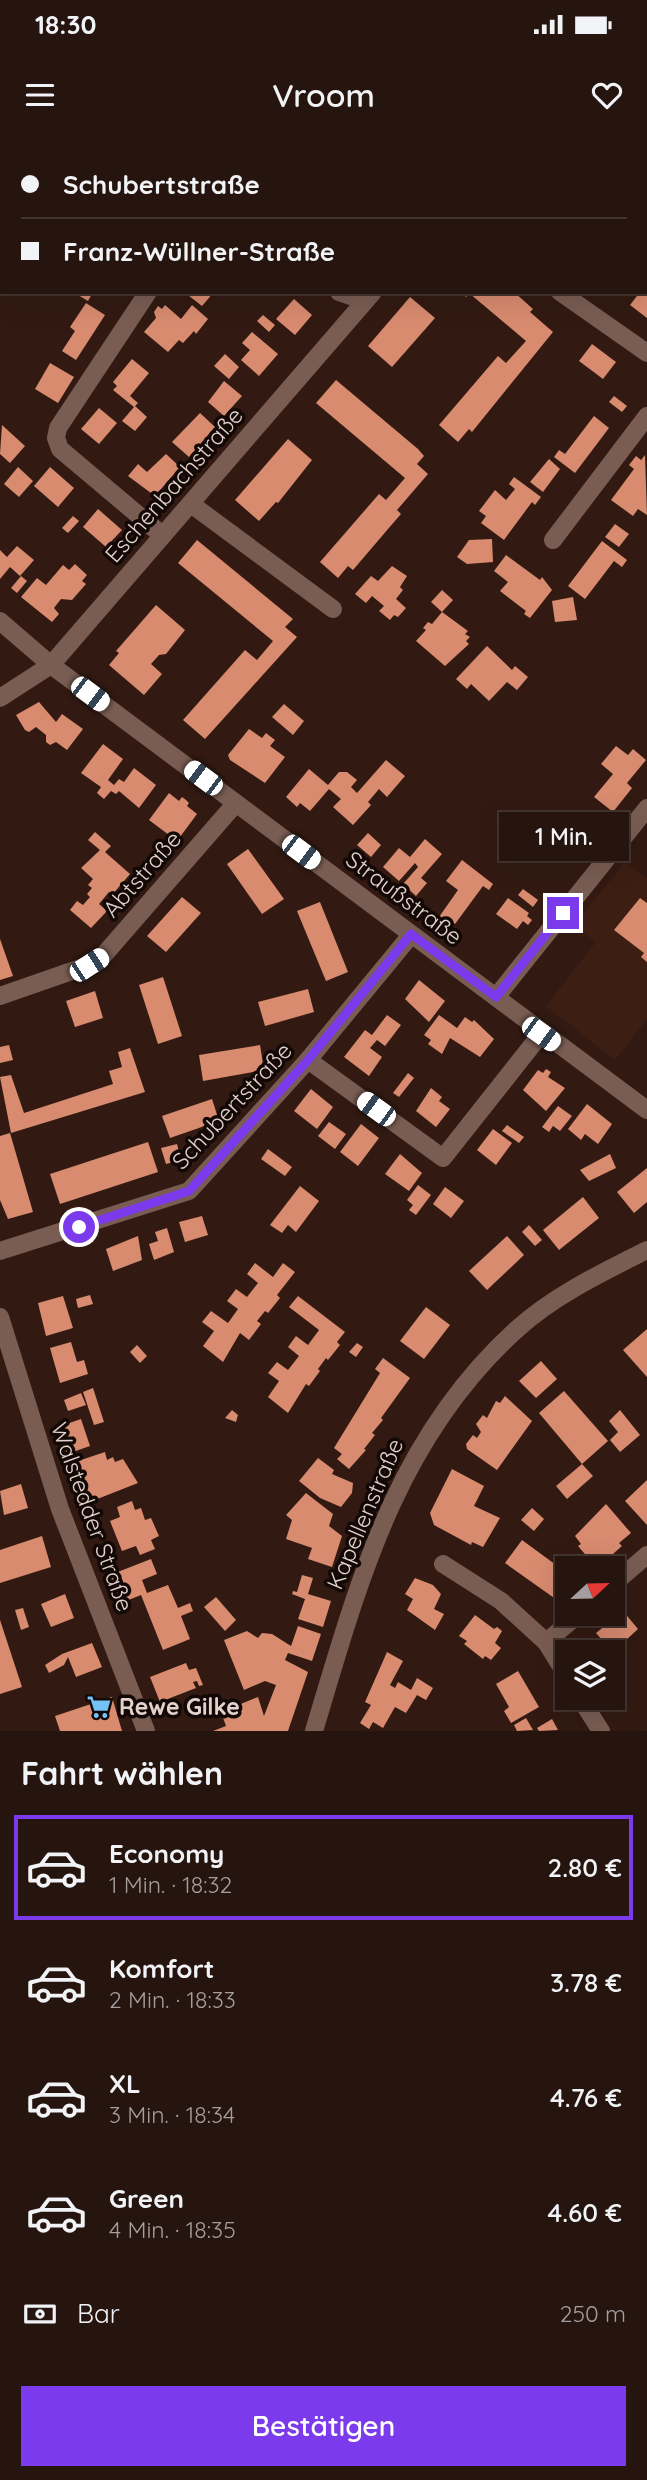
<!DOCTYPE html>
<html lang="de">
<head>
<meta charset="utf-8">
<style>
	:root { --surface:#26140e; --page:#32211c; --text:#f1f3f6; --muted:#a49e9e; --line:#42332e; --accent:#7c3aed }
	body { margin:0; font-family:Quicksand,sans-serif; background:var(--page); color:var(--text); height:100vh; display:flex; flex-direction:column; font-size:26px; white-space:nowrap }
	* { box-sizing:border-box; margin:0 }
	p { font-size:23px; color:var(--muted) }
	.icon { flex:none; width:38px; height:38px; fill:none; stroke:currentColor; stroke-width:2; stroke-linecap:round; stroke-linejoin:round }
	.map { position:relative; height:1591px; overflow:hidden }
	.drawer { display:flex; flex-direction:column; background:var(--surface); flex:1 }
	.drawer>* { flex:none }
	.top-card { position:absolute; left:0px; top:0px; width:648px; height:154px; box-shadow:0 7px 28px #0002,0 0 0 2px var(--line); display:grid; align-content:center; height:154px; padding:0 21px; background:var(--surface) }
	.needle { width:46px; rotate:68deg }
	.buttons { position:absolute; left:555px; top:1416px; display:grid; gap:14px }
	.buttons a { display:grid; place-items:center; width:70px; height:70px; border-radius:0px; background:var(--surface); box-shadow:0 7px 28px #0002,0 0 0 2px var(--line); font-size:35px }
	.end { position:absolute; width:32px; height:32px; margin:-16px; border:9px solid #7c3aed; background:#fff; box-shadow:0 0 0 4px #fff }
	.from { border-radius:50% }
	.bubble { position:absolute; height:49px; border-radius:0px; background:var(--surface); box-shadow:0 7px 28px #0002,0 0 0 2px var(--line); font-size:23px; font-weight:600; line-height:49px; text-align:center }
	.car { position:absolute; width:21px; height:42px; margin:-21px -10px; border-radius:9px; box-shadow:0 0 5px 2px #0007; background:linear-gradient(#fff 24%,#345 0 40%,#fff 0 76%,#345 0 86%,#fff 0) }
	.top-card b { display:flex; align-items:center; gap:24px; height:66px; font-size:26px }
	.top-card b+b { border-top:2px solid var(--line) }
	.top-card i { width:18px; height:18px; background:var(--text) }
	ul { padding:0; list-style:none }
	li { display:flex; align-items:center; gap:21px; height:105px; margin:0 14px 10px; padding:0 7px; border:4px solid transparent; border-radius:0px }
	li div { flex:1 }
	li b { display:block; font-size:26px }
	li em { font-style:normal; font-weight:600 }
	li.current { border-color:var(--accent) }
	li>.icon { width:63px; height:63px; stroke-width:1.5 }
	h2 { padding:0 21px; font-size:32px; line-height:84px }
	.pay { display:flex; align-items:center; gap:18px; height:77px; padding:0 21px; font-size:26px }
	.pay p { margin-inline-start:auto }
	.cta { display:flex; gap:14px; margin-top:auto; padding:14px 21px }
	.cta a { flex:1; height:80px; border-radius:0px; background:var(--accent); color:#fff; font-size:28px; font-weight:600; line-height:80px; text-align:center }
	.status { display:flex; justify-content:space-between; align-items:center; height:49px; padding:0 35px; background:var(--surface); direction:ltr }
	.status svg { height:19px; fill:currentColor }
	header { display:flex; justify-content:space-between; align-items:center; height:91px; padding:0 21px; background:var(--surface); font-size:32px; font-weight:600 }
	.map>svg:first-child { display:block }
	.built { fill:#3c1e13 }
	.building { fill:#d88b6f }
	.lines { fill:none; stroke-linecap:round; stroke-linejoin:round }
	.street { stroke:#795d53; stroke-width:18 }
	.secondary { stroke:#795d53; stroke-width:18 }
	.route { stroke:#7c3aed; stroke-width:9 }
	.labels { text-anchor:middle; stroke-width:7; stroke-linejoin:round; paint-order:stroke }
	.street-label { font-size:23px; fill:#e2d1cc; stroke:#120805 }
	.poi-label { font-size:23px; font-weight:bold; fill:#e2d1cc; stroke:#120805; text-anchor:start }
</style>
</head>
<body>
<div class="status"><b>18:30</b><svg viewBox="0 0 49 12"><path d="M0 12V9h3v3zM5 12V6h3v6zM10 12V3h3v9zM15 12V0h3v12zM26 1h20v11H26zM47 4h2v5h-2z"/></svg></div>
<header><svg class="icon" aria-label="menu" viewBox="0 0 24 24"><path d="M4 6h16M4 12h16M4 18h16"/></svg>Vroom<svg class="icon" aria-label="heart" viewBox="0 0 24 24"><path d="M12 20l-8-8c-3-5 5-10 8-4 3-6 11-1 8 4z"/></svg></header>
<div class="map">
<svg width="647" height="1591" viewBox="0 0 647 1591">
	<rect width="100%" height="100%" fill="#321a12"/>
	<path class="built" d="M625 722 647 739V879L615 920 546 866 596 802 574 785Z"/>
	<g class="building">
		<path d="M73 152H93L88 161Z"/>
		<path d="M184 152H214L202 166Z"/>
		<path d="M461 152H514L533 169 530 172 553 192 472 292 469 289 458 302 439 285 498 216 506 223 526 201 469 153 466 157Z"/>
		<path d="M640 152H647V178L630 165Z"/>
		<path d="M410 157 435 178 392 227 368 206Z"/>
		<path d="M294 159 312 175 295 195 276 179Z"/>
		<path d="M86 163 105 175 76 220 62 211 75 191 70 187Z"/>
		<path d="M165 165 181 179 192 165 208 179 196 194 194 191 183 203 179 200 168 212 144 192 156 178 154 172 158 166 162 169Z"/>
		<path d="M263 175 275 185 269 192 257 181Z"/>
		<path d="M252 192 278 214 259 236 241 220 250 210 242 203Z"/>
		<path d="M592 204 616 222 603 239 579 221Z"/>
		<path d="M225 214 239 227 229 239 214 226Z"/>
		<path d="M132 219 149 233 130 256 138 263 135 266 147 277 135 291 122 281 134 267 113 250 117 246 113 242Z"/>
		<path d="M50 223 74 237 58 263 35 249Z"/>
		<path d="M336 240 418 309 424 316 417 324 428 334 397 370 401 374 388 389 353 430 348 426 338 438 320 422 379 354 386 360 405 338 316 263Z"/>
		<path d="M224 241 242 256 224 276 208 262Z"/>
		<path d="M614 256 627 266 622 272 609 262Z"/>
		<path d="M99 268 117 283 99 304 81 289Z"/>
		<path d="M200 273 215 287 189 317 172 302Z"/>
		<path d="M594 276 609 288 575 333 554 317 559 310 565 314Z"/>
		<path d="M2 285 25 306 10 323 0 314Z"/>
		<path d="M288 299 312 320 278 363 276 362 259 381 235 360Z"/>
		<path d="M166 314 180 327 155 356 128 336 138 324 147 332Z"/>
		<path d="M645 315 647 375 638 369 633 376 611 360 634 329 629 325 636 316 641 320Z"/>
		<path d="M549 319 560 329 543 352 530 342Z"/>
		<path d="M18 327 33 341 19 357 4 344Z"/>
		<path d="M50 327 74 348 58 367 34 346Z"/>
		<path d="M514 337 541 357 535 365 532 362 504 400 481 383 486 376 479 371 495 350 506 360 515 349 509 344Z"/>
		<path d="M98 369 122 390 106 407 83 387Z"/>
		<path d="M73 376 79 381 68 393 62 388Z"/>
		<path d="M615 384 629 394 619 407 605 397Z"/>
		<path d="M492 399 493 422 467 424 457 417 469 400Z"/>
		<path d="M197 400 293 479 285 487 297 497 205 599 183 580 245 510 257 520 273 501 178 423Z"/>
		<path d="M602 401 627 420 622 427 614 421 585 459 568 446Z"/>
		<path d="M17 406 34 420 20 436 10 427 0 439V410L7 417Z"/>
		<path d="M506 415 540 440 542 437 552 450 530 478 524 474 526 471 500 451 508 442 494 431Z"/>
		<path d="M75 424 87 435 82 441 86 444 72 460 61 459 54 468 59 474 52 482 21 457 37 438 46 445 63 425 69 430Z"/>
		<path d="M392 426 407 436 400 447 403 450 396 459 406 468 398 477 394 475 390 480 379 471 384 466 372 456 366 463 355 454 371 436 378 441Z"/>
		<path d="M21 436 27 441 17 453 11 448Z"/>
		<path d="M442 450 453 460 442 472 431 462Z"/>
		<path d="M573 457 577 480 555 482 552 461Z"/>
		<path d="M156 465 185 490 166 514 159 515 151 524 162 534 144 555 109 525 119 513 116 511Z"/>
		<path d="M442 472 468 491 465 494 470 497 466 501 469 504 445 526 416 501 426 490 423 488 428 482 432 484Z"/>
		<path d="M487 506 512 530 515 526 528 537 517 550 507 542 489 561 471 544 467 549 456 539Z"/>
		<path d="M39 562 56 582 62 574 83 589 67 610 56 602 50 605 46 602V595L36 587 29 592 25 590 16 575Z"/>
		<path d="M284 564 304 581 293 595 272 577Z"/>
		<path d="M249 589 262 598 266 593 275 600 270 606 285 617 265 643 230 620 228 615Z"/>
		<path d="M103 604 123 619 108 640 114 645 119 639 124 642 134 628 156 645 139 668 119 651 116 654 111 651 104 659 97 653 101 647 81 633Z"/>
		<path d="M616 606 628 615 633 609 646 620 627 643 632 648 613 672 594 657 613 634 601 624Z"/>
		<path d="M386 620 405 636 387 657 379 649 368 662 371 665 353 685 333 667 341 659 329 649 310 671 300 663 297 667 286 657 309 629 328 645 339 632H347L357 640 351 647 357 653Z"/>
		<path d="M169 653 179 661 182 657 186 660 189 663 187 666 197 674 177 701 149 680Z"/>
		<path d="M95 692 111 706 105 712 130 734 112 755 109 752 99 764 107 771 91 788 70 770 77 761 83 765 90 757 87 754 92 748 88 745 93 739 81 728 100 710 88 700Z"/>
		<path d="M368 693 381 705 371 717 357 705Z"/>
		<path d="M425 699 442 714 421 738 427 743 416 756 403 744 418 727 415 723 399 741 383 727 399 708 410 717Z"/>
		<path d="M248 709 284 759 262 774 227 724Z"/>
		<path d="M462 720 493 744 489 750 483 746 455 784 449 779 447 783 439 777 458 750 446 741Z"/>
		<path d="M523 749 538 760 533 767 518 755Z"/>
		<path d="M182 757 201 773 166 812 147 796Z"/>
		<path d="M508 758 529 773 527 776 532 780 528 785 523 781 517 789 496 774Z"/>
		<path d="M640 758 647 763V822L641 817 644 813 614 790Z"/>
		<path d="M320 762 348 832 326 841 297 771Z"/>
		<path d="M0 799 13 836 0 840Z"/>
		<path d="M163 837 182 896 158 904 139 845Z"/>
		<path d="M419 840 445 861 429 882 405 859Z"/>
		<path d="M308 849 314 872 265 886 258 862Z"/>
		<path d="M95 851 103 878 75 887 66 861Z"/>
		<path d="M387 875 401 885 385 906 377 900 370 908 382 917 369 936 344 917 365 890 372 895Z"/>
		<path d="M439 875 457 888 465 877 472 882 474 880 494 899 480 917 450 898 442 914 428 904 431 900 424 895Z"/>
		<path d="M9 905 13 920 0 923V907Z"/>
		<path d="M260 905 264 930 203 941 199 915Z"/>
		<path d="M130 908 145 952 11 993 0 937 11 935 24 973 113 944 109 931 122 927 118 912Z"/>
		<path d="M546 929 551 932 548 937 565 948 546 971 523 950 538 930 543 933Z"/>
		<path d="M408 933 414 938 399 957 393 953Z"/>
		<path d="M431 948 442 957 439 961 450 969 436 987 416 971Z"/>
		<path d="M311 949 333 967 317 989 294 971Z"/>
		<path d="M212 959 219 981 170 998 162 976Z"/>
		<path d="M587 964 612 984 598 1004 585 994 581 1000 568 989Z"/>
		<path d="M558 966 572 976 560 991 553 986 549 992 542 987Z"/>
		<path d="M329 982 346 994 335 1009 318 996Z"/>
		<path d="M361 984 379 998 358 1026 340 1012Z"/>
		<path d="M507 985 524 997 519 1003 502 991Z"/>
		<path d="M493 989 512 1003 496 1025 477 1010Z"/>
		<path d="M10 993 33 1072 8 1079 0 1060V996Z"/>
		<path d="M148 1002 158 1032 60 1064 50 1034Z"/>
		<path d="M177 1004 181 1020 166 1024 161 1008Z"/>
		<path d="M268 1009 292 1027 285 1036 261 1019Z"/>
		<path d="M400 1014 422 1033 409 1051 385 1034Z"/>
		<path d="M610 1014 616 1028 589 1041 580 1030Z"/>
		<path d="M647 1028V1062L634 1073 617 1052Z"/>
		<path d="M418 1045 431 1055 416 1075 409 1070 413 1065 407 1060Z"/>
		<path d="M300 1046 319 1061 296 1092 288 1085 282 1093 270 1085Z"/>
		<path d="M445 1047 464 1061 451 1078 433 1064Z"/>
		<path d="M583 1057 599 1078 559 1110 543 1090Z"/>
		<path d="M202 1076 208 1095 185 1102 179 1082Z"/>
		<path d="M529 1085 542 1100 535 1106 522 1092Z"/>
		<path d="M167 1088 174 1112 154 1120 149 1104 158 1101 155 1092Z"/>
		<path d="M138 1096 142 1120 113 1131 106 1109Z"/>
		<path d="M507 1096 524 1115 487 1150 469 1131Z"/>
		<path d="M255 1123 273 1137 283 1123 295 1132 277 1155 280 1158 268 1173 265 1171 257 1181 261 1184 249 1200 240 1193 223 1222 203 1206 214 1191 202 1182 211 1171 228 1183 238 1169 227 1161 236 1149 247 1157 258 1143 247 1134Z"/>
		<path d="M90 1155 93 1164 78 1168 76 1159Z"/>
		<path d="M63 1156 73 1188 46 1196 38 1163Z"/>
		<path d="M298 1156 345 1192 337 1202 340 1205 328 1220 326 1218 318 1229 320 1231 309 1246 306 1244 288 1273 268 1257 279 1241 268 1233 277 1222 288 1230 299 1216 288 1207 296 1196 308 1205 319 1190 289 1167Z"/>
		<path d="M426 1167 450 1185 424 1219 400 1201Z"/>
		<path d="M647 1189V1237L623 1210Z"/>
		<path d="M71 1202 77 1222 84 1220 88 1234 60 1243 50 1208Z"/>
		<path d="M357 1203 363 1207 356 1217 349 1212Z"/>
		<path d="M137 1205 147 1216 140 1223 130 1212Z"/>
		<path d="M383 1218 410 1238 381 1278 383 1280 372 1293 375 1295 364 1309 366 1310 349 1329 337 1319 342 1314 334 1308 380 1233 375 1229Z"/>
		<path d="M541 1221 557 1239 536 1258 519 1241Z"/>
		<path d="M93 1248 104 1282 94 1285 83 1252Z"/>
		<path d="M564 1251 608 1301 582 1324 539 1273Z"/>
		<path d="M81 1253 86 1265 68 1271 64 1260Z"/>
		<path d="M505 1256 532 1281 497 1330 467 1309 466 1304 473 1295 477 1298 481 1292 476 1284 483 1275 487 1278 496 1261 500 1263Z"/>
		<path d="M232 1270 238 1275 236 1282 225 1278Z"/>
		<path d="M620 1270 640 1295 620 1312 610 1300 618 1292 609 1281Z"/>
		<path d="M81 1279 90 1306 67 1314 58 1287Z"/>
		<path d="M105 1312 107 1320 113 1317 115 1322 123 1319 138 1343 82 1365 69 1324Z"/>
		<path d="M318 1318 334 1330 332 1334 353 1343 352 1353 341 1367 320 1358 299 1341Z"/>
		<path d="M582 1324 593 1336 567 1359 556 1346Z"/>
		<path d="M452 1329 484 1346 474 1366 500 1378 483 1407 472 1402 471 1405 434 1385 430 1373Z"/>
		<path d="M647 1340V1385L625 1361Z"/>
		<path d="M21 1344 28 1368 4 1375 0 1351Z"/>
		<path d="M306 1353 333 1374 329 1386 342 1396 332 1427 308 1419 312 1408 286 1399 292 1380 286 1375Z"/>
		<path d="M132 1361 135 1370 141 1368 145 1380 151 1378 159 1396 151 1400 155 1409 140 1415 136 1406 122 1411 110 1381 120 1377 117 1367Z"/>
		<path d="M606 1364 631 1393 619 1403 622 1406 597 1428 578 1406 581 1404 575 1396Z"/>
		<path d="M532 1368 544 1379 534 1391 521 1380Z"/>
		<path d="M42 1396 51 1427 0 1443V1410Z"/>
		<path d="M522 1400 567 1433V1446L557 1460 505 1423Z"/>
		<path d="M151 1419 157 1434 142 1440 147 1453 168 1445 178 1468 190 1463 193 1471 181 1476 190 1499 163 1510 141 1455 121 1463 110 1435Z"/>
		<path d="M302 1435 313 1438 308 1454 331 1461 323 1487 298 1479 305 1459 292 1454 293 1451 297 1452Z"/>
		<path d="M415 1438 433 1445 441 1454 434 1469 444 1474 435 1490 407 1470 413 1459 405 1454Z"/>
		<path d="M65 1454 74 1478 51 1487 41 1464Z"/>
		<path d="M216 1457 236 1480 225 1491 204 1467Z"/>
		<path d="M23 1468 29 1487 21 1490 15 1470Z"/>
		<path d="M623 1471 638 1489 613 1512 596 1493Z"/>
		<path d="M475 1475 494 1489 497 1487 502 1491 495 1503 501 1508 491 1520 485 1516 483 1519 464 1504 467 1501 459 1496Z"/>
		<path d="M0 1480 22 1547 0 1554Z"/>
		<path d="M298 1486 321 1494 312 1521 288 1513 285 1520 308 1532 288 1591H213L226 1586 221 1572 258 1557 264 1576 276 1545 265 1541 244 1550 224 1500 247 1491 258 1498 262 1493 272 1494 291 1506Z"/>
		<path d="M92 1503 102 1527 76 1537 68 1517 64 1525 49 1533 45 1525 62 1514Z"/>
		<path d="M387 1512 403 1521 390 1545 395 1548 398 1542 411 1550 417 1538 433 1548 426 1560 417 1555 406 1573 395 1567 383 1588 373 1582 369 1589 360 1583 371 1565 365 1562Z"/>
		<path d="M612 1521 624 1533 612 1543Z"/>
		<path d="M186 1523 189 1530 196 1528 203 1545 199 1546 197 1541 193 1542 196 1548 160 1562 150 1537Z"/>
		<path d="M518 1531 539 1567 511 1583 504 1571 509 1567 496 1544Z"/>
		<path d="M112 1557 122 1591H60L55 1576Z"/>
		<path d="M526 1578 533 1590 517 1591 514 1585Z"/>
		<path d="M552 1579 558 1590 539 1591 537 1588Z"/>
	</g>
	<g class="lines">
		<g class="street">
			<path d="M38 2V0"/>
			<path d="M509 2 511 0"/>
			<path d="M0 70H2"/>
			<path d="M148 152 58 288 56 298 60 309 162 395"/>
			<path d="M339 152 365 161"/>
			<path d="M560 152 647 213"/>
			<path d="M191 364 333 469"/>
			<path d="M553 400 647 276"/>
			<path d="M0 481 51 525 647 970"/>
			<path d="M0 558 51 525 373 152"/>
			<path d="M0 856 89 825 102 817 236 663"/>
			<path d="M496 857 647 668"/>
			<path d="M308 920 443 1018 541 894"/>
			<path d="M0 1111 189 1051 308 920 411 795"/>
			<path d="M443 1424 501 1461 546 1502 567 1536"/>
			<path d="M612 1445 647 1415"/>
			<path d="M546 1502 579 1474"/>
			<path d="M580 1558 601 1591"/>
		</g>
		<g class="secondary">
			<path d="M0 1177 60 1369 146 1591"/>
			<path d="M314 1591C359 1441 396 1299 516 1190 553 1156 603 1132 647 1110"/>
		</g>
	</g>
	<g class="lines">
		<path class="route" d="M79 1087 189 1051 308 920 411 794 496 857 563 773"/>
	</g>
	<defs>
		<g id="supermarket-bare" transform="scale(1.89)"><path d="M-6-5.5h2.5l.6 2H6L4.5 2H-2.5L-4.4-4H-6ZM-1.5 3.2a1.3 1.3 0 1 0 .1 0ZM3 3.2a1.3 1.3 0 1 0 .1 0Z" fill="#73c1f6" stroke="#120805" stroke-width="2.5" paint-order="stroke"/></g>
	</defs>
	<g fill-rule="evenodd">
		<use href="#supermarket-bare" x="99" y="1567"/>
	</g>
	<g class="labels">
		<g class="street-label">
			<text transform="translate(174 345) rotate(-49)" y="8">Eschenbachstraße</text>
			<text transform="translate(142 734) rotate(-49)" y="8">Abtstraße</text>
			<text transform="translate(404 758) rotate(37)" y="8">Straußstraße</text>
			<text transform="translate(232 966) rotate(-47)" y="8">Schubertstraße</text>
			<text transform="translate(365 1374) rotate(-67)" y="8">Kapellenstraße</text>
			<text transform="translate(92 1377) rotate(70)" y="8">Walstedder Straße</text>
		</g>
		<g class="poi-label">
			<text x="119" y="1575">Rewe Gilke</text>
		</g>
	</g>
</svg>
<div class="buttons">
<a><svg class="needle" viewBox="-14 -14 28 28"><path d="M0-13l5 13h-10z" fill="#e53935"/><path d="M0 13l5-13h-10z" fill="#a49e9e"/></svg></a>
<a><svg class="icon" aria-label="layers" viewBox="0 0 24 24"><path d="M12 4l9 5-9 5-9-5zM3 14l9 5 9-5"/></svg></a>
</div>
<i class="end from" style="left:79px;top:1087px"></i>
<i class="end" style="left:563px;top:773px"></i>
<div class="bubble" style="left:499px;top:672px;width:130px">1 Min.</div>
<i class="car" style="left:90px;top:554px;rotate:127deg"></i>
<i class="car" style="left:203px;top:638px;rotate:307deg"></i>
<i class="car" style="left:301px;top:712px;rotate:127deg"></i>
<i class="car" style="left:89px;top:825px;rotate:57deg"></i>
<i class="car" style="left:541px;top:894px;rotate:126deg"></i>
<i class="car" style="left:376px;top:969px;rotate:306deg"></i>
<div class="top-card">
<b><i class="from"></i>Schubertstraße</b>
<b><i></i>Franz-Wüllner-Straße</b>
</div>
</div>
<section class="drawer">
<h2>Fahrt wählen</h2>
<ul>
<li class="current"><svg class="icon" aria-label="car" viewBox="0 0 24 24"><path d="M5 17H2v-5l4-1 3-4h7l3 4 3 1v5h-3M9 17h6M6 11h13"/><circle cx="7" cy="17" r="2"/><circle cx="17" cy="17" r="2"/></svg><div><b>Economy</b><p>1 Min. · 18:32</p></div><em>2.80 €</em></li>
<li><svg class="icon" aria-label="car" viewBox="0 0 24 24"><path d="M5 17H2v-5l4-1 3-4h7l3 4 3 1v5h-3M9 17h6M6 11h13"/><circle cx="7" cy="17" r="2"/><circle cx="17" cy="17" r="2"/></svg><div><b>Komfort</b><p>2 Min. · 18:33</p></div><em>3.78 €</em></li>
<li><svg class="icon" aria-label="car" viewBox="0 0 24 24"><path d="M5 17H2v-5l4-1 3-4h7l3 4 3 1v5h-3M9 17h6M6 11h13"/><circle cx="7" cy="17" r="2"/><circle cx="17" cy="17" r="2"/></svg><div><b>XL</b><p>3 Min. · 18:34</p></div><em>4.76 €</em></li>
<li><svg class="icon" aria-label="car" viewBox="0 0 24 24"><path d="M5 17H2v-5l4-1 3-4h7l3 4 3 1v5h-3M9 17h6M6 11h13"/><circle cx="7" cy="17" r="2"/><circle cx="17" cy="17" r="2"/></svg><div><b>Green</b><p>4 Min. · 18:35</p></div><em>4.60 €</em></li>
</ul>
<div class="pay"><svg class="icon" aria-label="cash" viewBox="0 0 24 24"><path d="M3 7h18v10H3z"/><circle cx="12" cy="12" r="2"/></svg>Bar<p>250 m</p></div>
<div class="cta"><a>Bestätigen</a></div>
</section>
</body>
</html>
